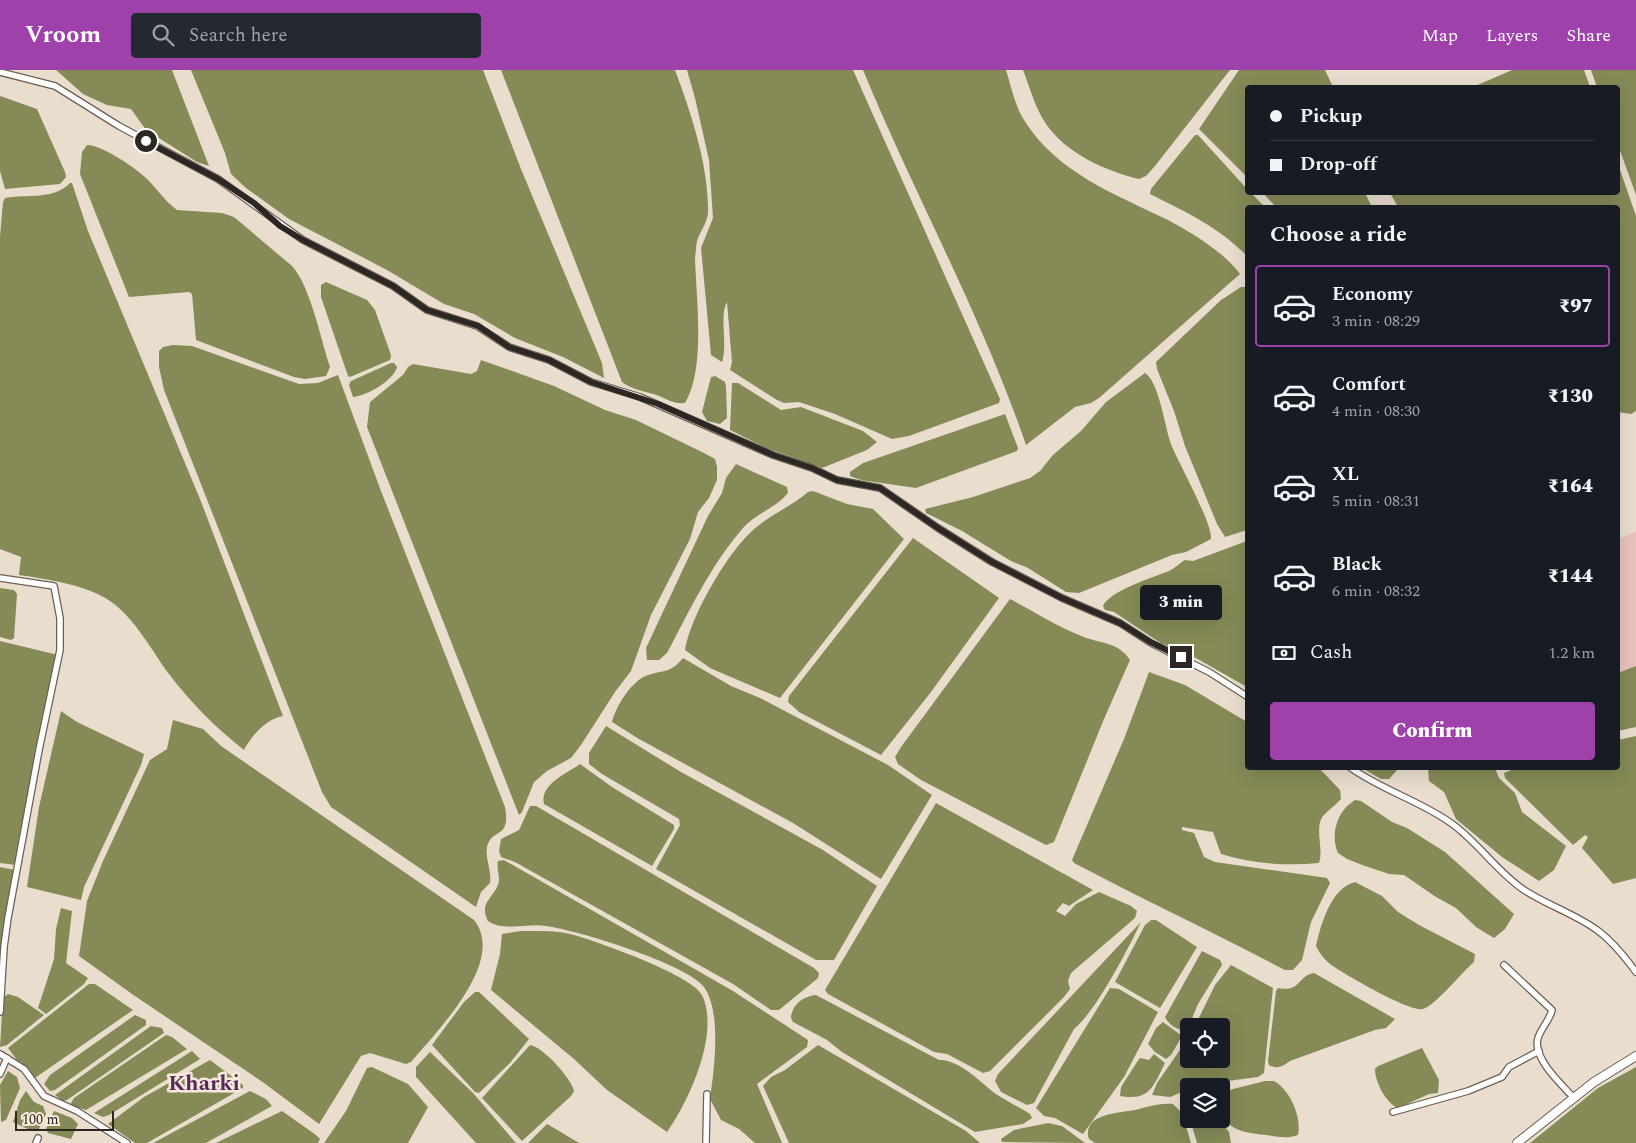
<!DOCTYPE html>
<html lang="en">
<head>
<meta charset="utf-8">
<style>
	:root { --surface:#171b24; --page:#242831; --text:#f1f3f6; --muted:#9ea1a6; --line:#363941; --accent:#9f41ab }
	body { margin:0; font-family:Spectral,serif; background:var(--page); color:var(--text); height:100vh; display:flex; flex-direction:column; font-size:19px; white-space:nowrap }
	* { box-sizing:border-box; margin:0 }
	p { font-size:16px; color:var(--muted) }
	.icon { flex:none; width:28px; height:28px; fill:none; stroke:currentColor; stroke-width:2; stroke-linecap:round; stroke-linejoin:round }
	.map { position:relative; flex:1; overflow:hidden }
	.details { position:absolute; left:1245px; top:135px; width:375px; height:565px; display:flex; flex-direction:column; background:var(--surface); border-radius:5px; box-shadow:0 5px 20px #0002 }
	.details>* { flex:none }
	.banner { position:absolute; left:1245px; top:15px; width:375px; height:110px; border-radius:5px; box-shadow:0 5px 20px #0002; display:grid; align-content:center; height:110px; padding:0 25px; background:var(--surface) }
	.buttons { position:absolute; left:1180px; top:948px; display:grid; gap:10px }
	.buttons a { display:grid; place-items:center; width:50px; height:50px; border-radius:5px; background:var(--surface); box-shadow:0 5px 20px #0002; font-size:25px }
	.scale { position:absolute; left:15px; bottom:12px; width:99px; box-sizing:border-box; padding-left:5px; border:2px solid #2c2722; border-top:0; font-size:14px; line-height:18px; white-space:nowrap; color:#2c2722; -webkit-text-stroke:4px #f7eadb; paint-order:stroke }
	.end { position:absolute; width:22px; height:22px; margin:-11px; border:6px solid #2c2722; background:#fff; box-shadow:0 0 0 2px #fff }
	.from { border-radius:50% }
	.bubble { position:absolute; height:35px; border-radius:5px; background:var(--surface); box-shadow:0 5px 20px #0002; font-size:16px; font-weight:800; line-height:35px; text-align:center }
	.banner b { display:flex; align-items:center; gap:18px; height:48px; font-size:19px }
	.banner b+b { border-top:1px solid var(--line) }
	.banner i { width:12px; height:12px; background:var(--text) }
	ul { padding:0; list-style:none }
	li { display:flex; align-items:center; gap:15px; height:82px; margin:0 10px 8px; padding:0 15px; border:2px solid transparent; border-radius:5px }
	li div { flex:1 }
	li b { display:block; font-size:19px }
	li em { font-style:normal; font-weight:800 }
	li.selected { border-color:var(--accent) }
	li>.icon { width:45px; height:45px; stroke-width:1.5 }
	h2 { padding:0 25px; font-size:22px; line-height:60px }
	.pay { display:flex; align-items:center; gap:12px; height:55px; padding:0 25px; font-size:19px }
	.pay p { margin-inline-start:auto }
	.button { display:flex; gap:10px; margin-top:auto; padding:10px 25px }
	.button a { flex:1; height:58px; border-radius:5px; background:var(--accent); color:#fff; font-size:20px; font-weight:800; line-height:58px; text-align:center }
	header { display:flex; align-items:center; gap:30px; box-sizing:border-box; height:70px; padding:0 25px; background:var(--accent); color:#fff }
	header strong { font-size:24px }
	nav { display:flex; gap:28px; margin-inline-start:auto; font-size:18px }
	.search { width:350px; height:45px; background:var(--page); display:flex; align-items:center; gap:12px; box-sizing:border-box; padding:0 18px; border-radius:5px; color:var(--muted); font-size:19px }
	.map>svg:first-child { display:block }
	.green { fill:#eac2bd }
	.water { fill:#858a57 }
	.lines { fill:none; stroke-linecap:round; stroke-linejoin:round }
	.minor-casing { stroke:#6b6053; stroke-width:8 }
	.secondary-casing { stroke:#6b6053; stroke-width:10 }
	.minor { stroke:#fff; stroke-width:5.5 }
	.secondary { stroke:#fff; stroke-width:8 }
	.route { stroke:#2c2722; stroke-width:6 }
	.labels { text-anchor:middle; stroke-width:5; stroke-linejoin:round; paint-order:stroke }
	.district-label { font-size:22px; font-weight:bold; fill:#57295c; stroke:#f7eadb }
</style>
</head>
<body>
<header>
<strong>Vroom</strong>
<div class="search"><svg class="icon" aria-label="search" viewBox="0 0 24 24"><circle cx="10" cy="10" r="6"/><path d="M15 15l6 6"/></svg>Search here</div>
<nav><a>Map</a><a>Layers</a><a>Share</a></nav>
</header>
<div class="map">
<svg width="1636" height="1073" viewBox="0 0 1636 1073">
	<rect width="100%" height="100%" fill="#eaddce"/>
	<path class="green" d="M1636 461V649L1618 652V470Z"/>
	<g class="water">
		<path d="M56 0H172L209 96 197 92 146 60 131 39 107 35 83 24Z"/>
		<path d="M191 0H483L521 99 602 293 604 308 563 287 515 268 474 244 444 234 387 200 289 149 246 118 231 104 225 83Z"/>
		<path d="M501 0H675C691 43 709 96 708 143 707 154 700 161 697 171 696 176 696 182 695 187 696 228 706 298 685 333 673 334 669 330 659 326 646 321 634 321 622 312Z"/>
		<path d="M687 0H853L1000 329 999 333 909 366 892 369 835 344 799 332 784 333 777 330 730 300 732 292 727 232C719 246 728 274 722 292L711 285 701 178 713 148 709 90 695 28Z"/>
		<path d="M863 0H1006C1011 16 1015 36 1024 50 1057 103 1115 124 1168 150 1192 163 1224 182 1240 204L1099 328 1091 333 1075 337 1026 375C982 246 915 126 863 0Z"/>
		<path d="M1023 0H1230L1155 96 1146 106 1139 109C1105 101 1066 83 1046 54 1035 38 1030 18 1023 0Z"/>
		<path d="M1239 0H1325L1333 17 1248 18 1247 107 1199 59Z"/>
		<path d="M1512 0H1584L1590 17H1473Z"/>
		<path d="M1591 0H1636V125L1618 75V18L1597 17Z"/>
		<path d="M0 26 37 39 65 102 66 107 60 114 5 119 0 101Z"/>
		<path d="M1195 65H1198L1247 119 1248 122 1251 123 1265 137 1248 138 1247 186C1217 156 1188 143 1150 124L1151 119Z"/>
		<path d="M87 75C102 75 136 98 147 109 158 120 165 131 177 140L222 143 234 147 292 196C310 215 321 270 330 297L326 306 305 309 294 307 196 270 192 224 189 222 129 227 80 104 82 82Z"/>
		<path d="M1618 94 1636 146V341L1631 344 1618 342V138L1398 137 1390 123 1618 122Z"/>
		<path d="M70 113H72L88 161 200 429 283 646C266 649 252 665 244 680 216 658 191 633 169 604 151 580 135 548 110 531 87 515 46 509 19 505L21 487 0 479V167L3 132 5 128C27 124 54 130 70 113Z"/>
		<path d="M1263 123H1365L1372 137H1276Z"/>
		<path d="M326 212 367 230 375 240 391 285 390 290 350 307 348 306 321 227V215Z"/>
		<path d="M1241 217H1247V460L1225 467 1217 454 1185 376 1174 341 1157 299 1156 292 1221 230Z"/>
		<path d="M173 275 192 276 299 314 318 313 338 305 381 421 505 737C511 770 492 757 487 777 485 789 492 801 490 813L481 822 476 837 331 737 322 722 164 320 159 297V281L163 277Z"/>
		<path d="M481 290 554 316 605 340 636 350 704 383 715 389 717 397V410L709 428 698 442 690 469 651 545 631 601 615 622 581 675 571 688 547 701 534 712 522 742 519 745 367 357 370 332 403 305 408 297 413 294 471 304 477 301Z"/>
		<path d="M391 293H394L397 297C393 311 366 326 353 327L349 315 351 311Z"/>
		<path d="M1145 303C1159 311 1165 358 1171 374 1178 392 1213 454 1211 469L1186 482 1172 485 1079 523 1066 522 1028 498 1011 491 962 461 926 443 925 439 973 427 1030 408 1040 401 1053 385 1081 361 1106 332Z"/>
		<path d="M715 306 725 312 726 317 727 348 720 354 707 351 702 342 711 307Z"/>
		<path d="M732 313H738L781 340 801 337 863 361 877 372 867 380 822 398 764 377 730 360Z"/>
		<path d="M1005 344 1018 378 1017 381 916 418 861 410 850 406V402L863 393Z"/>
		<path d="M736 394 787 417 788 423C776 438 756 443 743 458 710 496 690 540 667 583L659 590H647L646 578 708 446 722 423 726 408Z"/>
		<path d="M813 421 847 434 873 439 904 469 780 628 710 598 685 580C690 548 725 487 749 464 766 446 790 438 808 422Z"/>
		<path d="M913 468 999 528 931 622 881 685 799 642 788 632 789 626Z"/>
		<path d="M1247 471V617L1187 583 1162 574 1114 542 1105 540 1103 536C1109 521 1154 507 1169 501 1175 498 1180 493 1185 490L1193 491Z"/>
		<path d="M0 518 14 520 17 524 14 568 11 570 0 567Z"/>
		<path d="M1010 529C1033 541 1055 555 1079 565 1098 574 1118 571 1130 590L1104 649 1054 772 1046 775 921 710 898 694 895 687 901 677Z"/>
		<path d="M0 571 58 585 35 685 16 795 0 793Z"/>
		<path d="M683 588 731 616 760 628 888 695 932 725 881 809 793 753 639 669 612 652C616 636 632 610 648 605 664 600 671 603 683 588Z"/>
		<path d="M1636 596V657L1618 661V603Z"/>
		<path d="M1149 602 1185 615 1247 652 1248 698H1319L1340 720 1341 729C1336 735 1328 740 1323 746 1314 758 1324 779 1319 793 1286 796 1253 794 1221 784L1213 762 1182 757V760L1194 763 1204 787 1215 792 1327 808 1330 813 1311 852 1302 890 1293 900H1285C1215 863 1144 830 1074 793L1072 790 1124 669Z"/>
		<path d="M61 641 77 652 144 684 141 695 84 817 81 830 27 817 39 737Z"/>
		<path d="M173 650 203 659 221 676 474 850C507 891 437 961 411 992L406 994 370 983 361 986 319 1054 264 1013 132 924 79 886 87 831 103 791 150 690 167 679Z"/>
		<path d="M606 656 681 702 823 780 877 816 834 890H816L656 799 680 755 679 749 602 704 589 694V683Z"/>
		<path d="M1636 666V808L1613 814 1582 778 1588 767 1585 765 1573 775 1505 708 1504 703 1516 698H1618V670Z"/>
		<path d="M580 694 612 717 674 755V759L652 796 544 734C539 714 568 703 580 694Z"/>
		<path d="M1362 698H1399L1389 709H1381Z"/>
		<path d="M1428 698H1495L1499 708 1515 723 1522 742 1566 776 1554 800 1539 811 1502 787 1456 749 1444 722 1429 711Z"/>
		<path d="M1355 730 1361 731 1392 752 1407 758 1445 782 1514 844 1505 859 1494 868 1476 857 1456 838 1436 827 1404 805 1389 804 1365 796 1347 789 1338 783C1330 764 1337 741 1355 730Z"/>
		<path d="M936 733 1093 820 1069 836 1063 833 1056 841 1065 846 1076 834 1099 822 1131 836 1137 841 1135 848 1071 903 1068 911 1070 919 1064 927 990 1001 983 1003 947 984 934 982 828 924 825 920Z"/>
		<path d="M530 736H536L814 898 819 903 818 908 779 940H771L733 914 515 792 501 787 499 781 501 769 519 760Z"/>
		<path d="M504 790 733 921 808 970 807 977 757 1014 782 1073H755L739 1059 721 1050 710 1029C714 1001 722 942 704 917 687 894 577 860 546 856 527 853 504 862 488 851 479 833 492 829 498 815 501 808 496 799 498 791Z"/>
		<path d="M0 797 15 800 0 889Z"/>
		<path d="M1355 812 1382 826 1398 842 1419 855 1475 884 1474 892C1462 902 1436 935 1423 939 1411 943 1342 903 1330 894 1324 889 1319 883 1316 876 1321 854 1331 818 1355 812Z"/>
		<path d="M61 838 72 841 66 893 88 908 84 914 46 944 38 938 54 889 56 859Z"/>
		<path d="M1151 850H1156L1197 877 1160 938 1115 912 1145 855Z"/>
		<path d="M1141 852C1128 879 1097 940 1074 959L1034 1033 1027 1035 1001 1022 995 1011 998 1004Z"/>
		<path d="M521 861C539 861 558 860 574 865 598 872 696 906 703 927 719 966 689 1031 667 1062L607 1020 574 989 491 920 500 884 502 864Z"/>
		<path d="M1202 881 1220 890 1222 895 1198 934 1189 956 1184 960C1177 960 1168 954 1165 947Z"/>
		<path d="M1231 895 1273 918 1264 1003 1258 1007 1189 1016V1019L1170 1027 1152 1025 1157 1013 1189 967V989H1221V956H1195L1215 915Z"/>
		<path d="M1314 903 1395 949 1386 958 1375 960 1290 991C1283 996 1277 1000 1269 995L1268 991 1276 921 1278 918C1301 923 1298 905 1314 903Z"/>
		<path d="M89 914H95L133 940 32 1010 8 978Z"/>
		<path d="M1110 918 1119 919 1158 942 1124 1007 1083 1064 1055 1048 1044 1046 1036 1038Z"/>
		<path d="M475 922H479L529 969 510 993 479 1023 475 1022 432 975 464 932Z"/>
		<path d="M8 924 18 927 44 945 7 975 0 977 3 928Z"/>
		<path d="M816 925 939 990C959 989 980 1012 996 1024 1006 1031 1019 1037 1030 1044L1032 1048 1023 1054 975 1062 842 982 827 970 793 952 791 948C792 935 803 926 816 925Z"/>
		<path d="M135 945 146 950V955L55 1020 50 1021 44 1014 50 1005Z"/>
		<path d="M1163 952 1182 966 1171 985 1166 989 1155 982 1148 974 1156 958Z"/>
		<path d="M151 956 162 958 164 963 67 1030 63 1031 55 1025Z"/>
		<path d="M166 965 172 967 187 979 86 1040 72 1036 71 1033 74 1028Z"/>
		<path d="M530 975C543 977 571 1008 574 1021L571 1026 522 1071 482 1028Z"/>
		<path d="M818 975 966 1061 980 1073H789L763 1016 771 1007 785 1000Z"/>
		<path d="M1422 978 1439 1010 1438 1023 1429 1024 1398 1038C1386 1033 1375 1012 1375 999L1378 996Z"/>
		<path d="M192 981 200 989 109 1045 103 1047 94 1043Z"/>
		<path d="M430 982 473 1023 516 1073H476L416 1007V997Z"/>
		<path d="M1154 984 1165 993C1153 1017 1150 1031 1120 1026L1121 1017 1137 992 1140 988 1149 990Z"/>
		<path d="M210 990 243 1015V1018L147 1073H135L108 1054 144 1027Z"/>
		<path d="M372 997 408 1014 428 1037 408 1073H324L346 1041 364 1004 367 998Z"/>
		<path d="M1636 997V1073H1530L1598 1018Z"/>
		<path d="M8 1001 17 1007 20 1018 6 1050 1 1052 0 1015Z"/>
		<path d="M1265 1011H1274C1290 1020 1302 1047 1298 1065 1287 1069 1278 1067 1267 1065 1234 1062 1221 1058 1221 1022Z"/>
		<path d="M26 1021 34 1032 43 1036 46 1044 38 1061H32L13 1052 20 1030Z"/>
		<path d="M250 1021 266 1029 272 1036 206 1073H153Z"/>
		<path d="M1173 1034 1182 1043 1191 1073H1095L1089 1069C1082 1043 1120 1043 1135 1040 1148 1037 1159 1033 1173 1034Z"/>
		<path d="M54 1041 72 1048 78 1054 71 1069 48 1063 46 1059Z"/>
		<path d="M282 1041 316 1065 320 1069 318 1073H216Z"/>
		<path d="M1190 1049H1218L1229 1062 1231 1073H1197Z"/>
		<path d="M1048 1053 1062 1056 1085 1073 1002 1072 1001 1069 1014 1060Z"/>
		<path d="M547 1054 549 1055 579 1073H528Z"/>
	</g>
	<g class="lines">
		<g class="minor-casing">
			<g id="minor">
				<path d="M0 2 55 16 119 56 218 109 303 170 393 216 427 240 477 256 509 277 549 290 591 312 640 327 773 385 812 398 837 410 880 418 938 458 992 492 1062 528 1120 553 1151 573 1209 602 1248 627"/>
				<path d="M0 508 54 516 60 548V580L39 680 8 848 4 877 0 942"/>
				<path d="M1351 698C1382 720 1420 731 1451 753 1478 772 1496 801 1524 820 1547 835 1575 844 1597 860 1612 871 1625 887 1636 902"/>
				<path d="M1504 895 1552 940C1550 950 1541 958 1538 968 1532 988 1562 1015 1574 1028"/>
				<path d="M0 984 24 999 44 1026 77 1041 127 1073"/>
				<path d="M0 1004 7 988"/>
				<path d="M1393 1042 1468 1021 1502 1007 1509 997 1539 981"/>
				<path d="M36 1073 38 1068"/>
				<path d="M706 1073 707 1024"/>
			</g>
		</g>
		<g class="secondary-casing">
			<path id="secondary" d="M1517 1073 1594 1012 1636 986"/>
		</g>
		<use href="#minor" class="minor"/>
		<use href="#secondary" class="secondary"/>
	</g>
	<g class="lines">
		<path class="route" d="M146 71 218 109 254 133 280 156 303 170 393 216 427 240 478 256 509 277 549 290 591 312 658 334 773 385 812 398 837 410 880 418 938 458 992 492 1062 528 1120 553 1150 572 1181 587"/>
	</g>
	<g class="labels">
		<g class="district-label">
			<text x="204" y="1020">Kharki</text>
		</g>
	</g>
</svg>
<div class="buttons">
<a><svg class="icon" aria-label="locate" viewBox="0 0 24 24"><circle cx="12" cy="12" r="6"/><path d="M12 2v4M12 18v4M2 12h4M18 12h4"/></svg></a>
<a><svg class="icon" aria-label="layers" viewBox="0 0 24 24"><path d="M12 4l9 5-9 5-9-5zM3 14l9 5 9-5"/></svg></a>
</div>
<div class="scale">100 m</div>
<i class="end from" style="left:146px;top:71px"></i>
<i class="end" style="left:1181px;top:587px"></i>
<div class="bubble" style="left:1140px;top:515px;width:82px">3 min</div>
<div class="banner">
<b><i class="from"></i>Pickup</b>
<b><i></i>Drop-off</b>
</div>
<section class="details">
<h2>Choose a ride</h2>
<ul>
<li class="selected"><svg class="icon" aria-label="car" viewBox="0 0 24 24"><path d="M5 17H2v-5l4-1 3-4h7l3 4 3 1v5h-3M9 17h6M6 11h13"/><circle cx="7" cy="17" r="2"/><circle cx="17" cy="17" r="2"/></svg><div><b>Economy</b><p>3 min · 08:29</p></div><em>₹97</em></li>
<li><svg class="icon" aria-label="car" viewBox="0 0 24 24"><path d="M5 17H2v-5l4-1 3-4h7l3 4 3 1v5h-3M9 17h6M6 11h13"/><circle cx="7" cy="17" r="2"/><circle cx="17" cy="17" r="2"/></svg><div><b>Comfort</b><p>4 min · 08:30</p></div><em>₹130</em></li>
<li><svg class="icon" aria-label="car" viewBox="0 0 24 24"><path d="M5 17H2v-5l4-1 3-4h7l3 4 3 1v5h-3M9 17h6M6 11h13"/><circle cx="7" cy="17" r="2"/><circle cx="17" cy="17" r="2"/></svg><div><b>XL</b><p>5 min · 08:31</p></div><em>₹164</em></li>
<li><svg class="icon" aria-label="car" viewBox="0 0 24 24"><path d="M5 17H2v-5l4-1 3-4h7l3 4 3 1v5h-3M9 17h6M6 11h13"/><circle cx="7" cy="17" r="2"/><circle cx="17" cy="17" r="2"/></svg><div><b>Black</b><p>6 min · 08:32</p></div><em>₹144</em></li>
</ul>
<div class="pay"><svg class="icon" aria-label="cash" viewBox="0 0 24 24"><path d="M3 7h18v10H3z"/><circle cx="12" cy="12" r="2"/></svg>Cash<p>1.2 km</p></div>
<div class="button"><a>Confirm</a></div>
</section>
</div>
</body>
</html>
